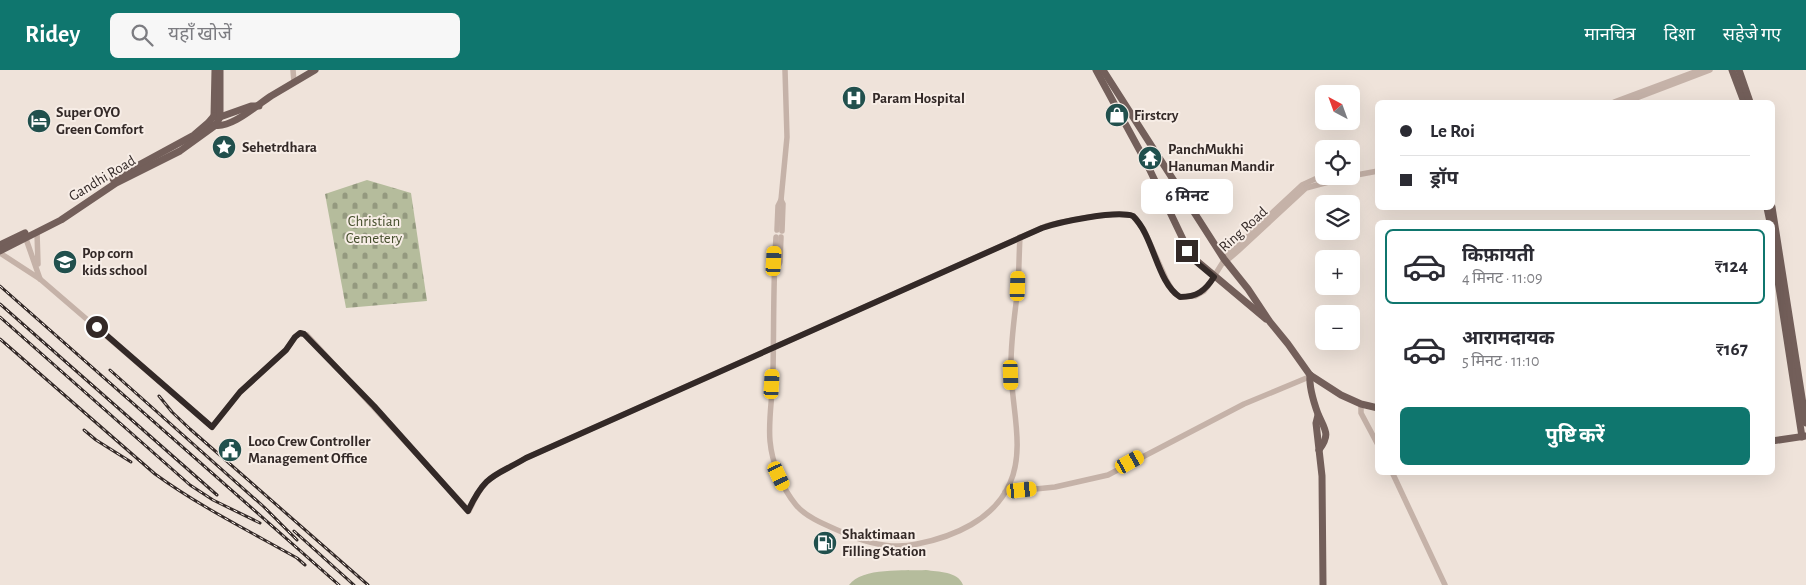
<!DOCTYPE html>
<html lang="hi">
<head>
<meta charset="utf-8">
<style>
	:root { --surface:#fff; --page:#f7f7f7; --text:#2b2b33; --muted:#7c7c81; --line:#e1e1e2; --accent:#0f766e }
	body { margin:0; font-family:"Alegreya Sans","Noto Sans Devanagari",sans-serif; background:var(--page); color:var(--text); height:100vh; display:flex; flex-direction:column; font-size:19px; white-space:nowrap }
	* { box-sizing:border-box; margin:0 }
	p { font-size:16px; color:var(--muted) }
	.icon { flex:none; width:28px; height:28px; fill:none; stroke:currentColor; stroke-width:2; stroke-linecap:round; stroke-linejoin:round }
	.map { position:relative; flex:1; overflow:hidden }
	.details { position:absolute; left:1375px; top:150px; width:400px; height:255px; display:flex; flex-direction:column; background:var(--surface); border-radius:8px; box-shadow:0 5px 20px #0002 }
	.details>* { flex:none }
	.top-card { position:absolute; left:1375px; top:30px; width:400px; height:110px; border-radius:8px; box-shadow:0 5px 20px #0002; display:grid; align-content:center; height:110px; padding:0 25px; background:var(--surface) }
	.needle { width:32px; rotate:319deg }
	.tools { position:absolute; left:1315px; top:15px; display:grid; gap:10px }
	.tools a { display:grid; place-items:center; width:45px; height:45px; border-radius:8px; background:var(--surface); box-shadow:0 5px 20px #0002; font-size:25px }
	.end { position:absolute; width:22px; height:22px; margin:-11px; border:6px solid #332927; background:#fff; box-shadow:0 0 0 2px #fff }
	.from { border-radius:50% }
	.bubble { position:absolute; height:35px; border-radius:8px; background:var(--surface); box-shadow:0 5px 20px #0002; font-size:16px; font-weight:700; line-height:35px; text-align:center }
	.car { position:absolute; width:15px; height:30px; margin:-15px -8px; border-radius:6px; box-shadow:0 0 4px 1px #0007; background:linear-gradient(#f5c518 24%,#345 0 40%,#f5c518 0 76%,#345 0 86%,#f5c518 0) }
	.top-card b { display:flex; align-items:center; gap:18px; height:48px; font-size:19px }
	.top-card b+b { border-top:1px solid var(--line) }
	.top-card i { width:12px; height:12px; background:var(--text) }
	ul { padding:9px 0 0; list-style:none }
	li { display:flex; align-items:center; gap:15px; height:75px; margin:0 10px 8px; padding:0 15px; border:2px solid transparent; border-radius:8px }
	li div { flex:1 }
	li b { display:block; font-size:19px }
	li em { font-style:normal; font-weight:700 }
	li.selected { border-color:var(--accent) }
	li>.icon { width:45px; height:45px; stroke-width:1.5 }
	.cta { display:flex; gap:10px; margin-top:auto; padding:10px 25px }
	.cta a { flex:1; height:58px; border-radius:8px; background:var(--accent); color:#fff; font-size:20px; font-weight:700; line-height:58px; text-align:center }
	header { display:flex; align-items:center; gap:30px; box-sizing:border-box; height:70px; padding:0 25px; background:var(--accent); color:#fff }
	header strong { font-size:24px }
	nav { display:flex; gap:28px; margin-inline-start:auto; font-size:18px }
	.search { width:350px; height:45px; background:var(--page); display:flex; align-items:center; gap:12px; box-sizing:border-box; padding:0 18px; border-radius:8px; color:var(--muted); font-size:19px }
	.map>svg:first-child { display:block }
	.green { fill:#b5bc9c }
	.cemetery { fill:url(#cemetery-stones) }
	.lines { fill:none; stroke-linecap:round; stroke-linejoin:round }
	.minor { stroke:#c5b2a8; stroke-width:5.5 }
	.major { stroke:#735f5a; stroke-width:7 }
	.rail-casing { stroke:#332927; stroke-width:3 }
	.rail { stroke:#f7ede6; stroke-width:1; stroke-dasharray:4; stroke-linecap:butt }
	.route { stroke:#332927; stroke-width:6 }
	.labels { text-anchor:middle; stroke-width:4; stroke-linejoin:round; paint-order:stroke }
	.poi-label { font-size:15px; font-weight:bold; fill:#332927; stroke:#f7ede6; text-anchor:start }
	.street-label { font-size:15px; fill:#332927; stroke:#f7ede6 }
	.park-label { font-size:15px; fill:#464f2d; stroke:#f7ede6 }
</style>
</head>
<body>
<header>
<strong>Ridey</strong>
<div class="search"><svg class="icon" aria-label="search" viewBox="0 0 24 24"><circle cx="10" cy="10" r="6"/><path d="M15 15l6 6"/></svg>यहाँ खोजें</div>
<nav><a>मानचित्र</a><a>दिशा</a><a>सहेजे गए</a></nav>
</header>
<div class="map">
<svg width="1806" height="515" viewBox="0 0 1806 515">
	<defs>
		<pattern id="cemetery-stones" width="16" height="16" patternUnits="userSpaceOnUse" patternTransform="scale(1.25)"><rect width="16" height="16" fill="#b5bc9c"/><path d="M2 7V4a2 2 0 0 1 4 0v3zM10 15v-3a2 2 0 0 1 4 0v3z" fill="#94997f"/></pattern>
	</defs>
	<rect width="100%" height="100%" fill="#efe3da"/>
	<path class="green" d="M926 500C938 502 958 501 963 515H849C862 497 905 501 926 500Z"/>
	<path class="cemetery" d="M367 110 411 123 427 231 346 238 325 124Z"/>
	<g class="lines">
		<g class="minor">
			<path d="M293 0 294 12"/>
			<path d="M1614 32 1700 0"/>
			<path d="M1626 32 1710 0"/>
			<path d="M1351 106 1378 101"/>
			<path d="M777 160 778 136 781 130"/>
			<path d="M782 161 783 134 781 130 787 67 785 0"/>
			<path d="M37 162 38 194"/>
			<path d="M25 166 40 209"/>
			<path d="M776 167C773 212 774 257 773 302 773 325 768 348 770 371 772 393 782 418 796 435 807 448 826 455 842 462 866 473 891 480 917 474 953 467 994 450 1010 413 1026 377 1010 332 1011 294 1011 268 1015 243 1018 217 1019 201 1019 184 1020 167"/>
			<path d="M0 183 40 209 212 357 240 322 286 280 295 267 300 263 307 265 469 441C486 403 494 407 526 388L1046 156C1064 151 1116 140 1133 146L1144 160 1166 209 1174 223 1180 227 1195 226 1204 221 1208 216 1228 184 1302 115 1315 109 1330 106"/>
			<path d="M1224 193 1238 181 1306 118 1351 106"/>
			<path d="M775 203 780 192 781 167"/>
			<path d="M1361 334V343L1378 375"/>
			<path d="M1392 402 1445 515"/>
			<path d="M1005 422 1055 417 1108 405 1244 334 1309 307"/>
		</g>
		<g class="major">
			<path d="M1096 0 1146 92 1191 186 1266 249"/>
			<path d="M1103 0 1224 189 1248 219 1270 252 1288 274 1310 305 1341 325 1361 334 1378 338"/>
			<path d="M1732 0 1744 32"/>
			<path d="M1739 0 1750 32"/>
			<path d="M214 46 215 0"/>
			<path d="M220 47 251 36H259"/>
			<path d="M214 55C231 59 257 35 271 26 286 17 300 9 315 0"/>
			<path d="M113 109 194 65 208 53 214 46"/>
			<path d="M1772 137 1806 353"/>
			<path d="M1767 138 1770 152"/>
			<path d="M1772 172 1802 367"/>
			<path d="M0 175 25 163"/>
			<path d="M0 181 61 150 116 113 180 81 216 55 220 47V0"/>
			<path d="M1310 305C1309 316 1314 333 1318 344 1325 360 1331 364 1319 380"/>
			<path d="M1318 345 1316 353 1322 406 1323 515"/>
			<path d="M1772 371 1806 366"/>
		</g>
		<g class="rail-casing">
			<g id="rail">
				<path d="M0 216 339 515"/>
				<path d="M0 234 217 425"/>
				<path d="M0 247 190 415 213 430 260 453"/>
				<path d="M0 269 155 404C199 436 249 461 297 488L305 495"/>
				<path d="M110 300 264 437 297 470"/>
				<path d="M159 326 172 342 190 359 368 515"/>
				<path d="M84 360 96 370 131 392"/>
				<path d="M294 461 354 515"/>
			</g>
		</g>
		<use href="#rail" class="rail"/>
	</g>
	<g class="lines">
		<path class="route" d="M97 257 212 357 240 322 286 280 295 267 300 263 304 264 374 336 468 441C486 403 494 407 526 388L1042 158C1059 152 1116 140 1133 146 1154 166 1157 213 1180 227 1197 227 1205 221 1214 207L1195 191 1187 181"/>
	</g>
	<defs>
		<g id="hospital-disc" transform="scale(1.25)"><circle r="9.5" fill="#21504d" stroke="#f7ede6"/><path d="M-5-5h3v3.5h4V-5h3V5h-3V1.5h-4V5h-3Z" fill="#fff"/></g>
		<g id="shop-disc" transform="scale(1.25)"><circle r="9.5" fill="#21504d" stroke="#f7ede6"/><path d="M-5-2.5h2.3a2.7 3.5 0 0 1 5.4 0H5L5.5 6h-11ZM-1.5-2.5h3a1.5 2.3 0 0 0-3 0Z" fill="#fff"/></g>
		<g id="hotel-disc" transform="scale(1.25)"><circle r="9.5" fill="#21504d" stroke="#f7ede6"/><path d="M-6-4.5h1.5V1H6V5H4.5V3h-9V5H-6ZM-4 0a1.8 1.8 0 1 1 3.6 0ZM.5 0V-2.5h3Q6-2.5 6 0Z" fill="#fff"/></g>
		<g id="sight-disc" transform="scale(1.25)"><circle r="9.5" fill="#21504d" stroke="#f7ede6"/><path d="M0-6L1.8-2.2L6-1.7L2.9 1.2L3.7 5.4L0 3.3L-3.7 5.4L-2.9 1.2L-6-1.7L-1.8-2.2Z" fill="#fff"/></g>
		<g id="temple-disc" transform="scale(1.25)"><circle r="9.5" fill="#21504d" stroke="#f7ede6"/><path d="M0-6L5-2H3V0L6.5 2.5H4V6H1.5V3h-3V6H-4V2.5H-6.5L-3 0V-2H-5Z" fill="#fff"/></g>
		<g id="school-disc" transform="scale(1.25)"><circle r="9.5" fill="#21504d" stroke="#f7ede6"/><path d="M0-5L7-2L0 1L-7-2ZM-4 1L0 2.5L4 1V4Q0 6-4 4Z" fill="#fff"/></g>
		<g id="civic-disc" transform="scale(1.25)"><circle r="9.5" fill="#21504d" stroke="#f7ede6"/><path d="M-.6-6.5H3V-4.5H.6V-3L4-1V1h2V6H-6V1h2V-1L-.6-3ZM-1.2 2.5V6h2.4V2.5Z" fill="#fff"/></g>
		<g id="fuel-disc" transform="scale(1.25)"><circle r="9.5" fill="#21504d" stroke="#f7ede6"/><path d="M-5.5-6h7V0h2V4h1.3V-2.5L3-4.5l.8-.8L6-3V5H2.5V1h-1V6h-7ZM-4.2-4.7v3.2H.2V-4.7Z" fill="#fff"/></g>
	</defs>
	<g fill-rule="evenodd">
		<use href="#hospital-disc" x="854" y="28"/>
		<use href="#shop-disc" x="1117" y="45"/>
		<use href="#hotel-disc" x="39" y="51"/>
		<use href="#sight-disc" x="224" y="77"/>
		<use href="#temple-disc" x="1150" y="88"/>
		<use href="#school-disc" x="65" y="192"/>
		<use href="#civic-disc" x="230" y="380"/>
		<use href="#fuel-disc" x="825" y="473"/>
	</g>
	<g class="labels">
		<g class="poi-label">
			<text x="872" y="33">Param Hospital</text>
			<text x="56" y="47">Super OYO<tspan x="56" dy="17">Green Comfort</tspan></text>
			<text x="1134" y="50">Firstcry</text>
			<text x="242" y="82">Sehetrdhara</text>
			<text x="1168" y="84">PanchMukhi<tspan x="1168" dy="17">Hanuman Mandir</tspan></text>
			<text x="82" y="188">Pop corn<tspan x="82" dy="17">kids school</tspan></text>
			<text x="248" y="376">Loco Crew Controller<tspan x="248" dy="17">Management Office</tspan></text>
			<text x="842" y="469">Shaktimaan<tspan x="842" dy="17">Filling Station</tspan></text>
		</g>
		<g class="street-label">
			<text transform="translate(102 108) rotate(-31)" y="5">Gandhi Road</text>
			<text transform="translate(1243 159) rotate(-42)" y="5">Ring Road</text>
		</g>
		<g class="park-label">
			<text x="374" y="156">Christian<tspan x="374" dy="17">Cemetery</tspan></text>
		</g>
	</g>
</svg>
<div class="tools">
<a><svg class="needle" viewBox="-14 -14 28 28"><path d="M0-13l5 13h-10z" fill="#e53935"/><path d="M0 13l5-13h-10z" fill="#7c7c81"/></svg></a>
<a><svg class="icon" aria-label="locate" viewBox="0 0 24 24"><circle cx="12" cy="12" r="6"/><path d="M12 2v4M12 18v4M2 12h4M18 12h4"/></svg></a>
<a><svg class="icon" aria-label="layers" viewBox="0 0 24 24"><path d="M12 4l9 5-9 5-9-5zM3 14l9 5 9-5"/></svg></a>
<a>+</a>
<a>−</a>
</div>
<i class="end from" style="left:97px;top:257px"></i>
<i class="end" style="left:1187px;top:181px"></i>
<div class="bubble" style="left:1141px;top:109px;width:92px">6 मिनट</div>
<i class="car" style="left:774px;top:191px;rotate:3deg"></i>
<i class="car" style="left:1018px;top:216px;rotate:2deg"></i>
<i class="car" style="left:1011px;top:305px;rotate:178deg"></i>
<i class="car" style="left:772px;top:314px;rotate:3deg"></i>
<i class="car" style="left:1130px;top:392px;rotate:61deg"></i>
<i class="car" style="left:779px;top:406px;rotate:155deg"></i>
<i class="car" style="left:1022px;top:420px;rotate:84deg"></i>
<div class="top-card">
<b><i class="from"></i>Le Roi</b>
<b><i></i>ड्रॉप</b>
</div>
<section class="details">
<ul>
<li class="selected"><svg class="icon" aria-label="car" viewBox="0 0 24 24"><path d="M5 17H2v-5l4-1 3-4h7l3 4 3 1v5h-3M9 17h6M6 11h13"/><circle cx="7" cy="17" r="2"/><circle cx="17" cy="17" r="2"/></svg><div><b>किफ़ायती</b><p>4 मिनट · 11:09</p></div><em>₹124</em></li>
<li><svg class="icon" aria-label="car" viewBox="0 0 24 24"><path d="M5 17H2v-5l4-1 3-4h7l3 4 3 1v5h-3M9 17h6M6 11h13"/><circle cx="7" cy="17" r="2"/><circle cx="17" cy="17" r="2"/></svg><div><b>आरामदायक</b><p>5 मिनट · 11:10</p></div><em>₹167</em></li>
</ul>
<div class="cta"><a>पुष्टि करें</a></div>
</section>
</div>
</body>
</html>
